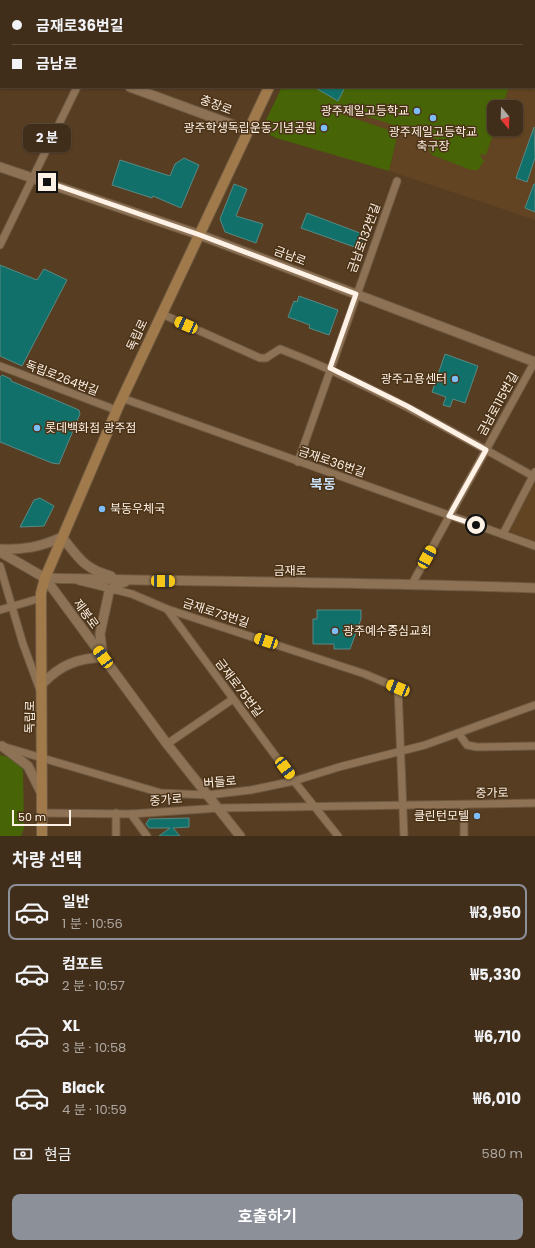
<!DOCTYPE html>
<html lang="ko">
<head>
<meta charset="utf-8">
<style>
	:root { --surface:#412e1a; --page:#483623; --text:#f1f3f6; --muted:#aea8a2; --line:#5a4a39; --accent:#8c9099 }
	body { margin:0; font-family:Poppins,"Noto Sans KR",sans-serif; background:var(--page); color:var(--text); height:100vh; display:flex; flex-direction:column; font-size:15px; white-space:nowrap }
	* { box-sizing:border-box; margin:0 }
	p { font-size:13px; color:var(--muted) }
	.icon { flex:none; width:22px; height:22px; fill:none; stroke:currentColor; stroke-width:2; stroke-linecap:round; stroke-linejoin:round }
	.map { position:relative; height:836px; overflow:hidden }
	.drawer { display:flex; flex-direction:column; background:var(--surface); flex:1 }
	.drawer>* { flex:none }
	.guide { position:absolute; left:0px; top:0px; width:535px; height:88px; box-shadow:0 1px 3px #0004,0 0 0 1px var(--line); display:grid; align-content:center; height:88px; padding:0 12px; background:var(--surface) }
	.needle { width:26px; rotate:161deg }
	.fabs { position:absolute; left:487px; top:100px; display:grid; gap:8px }
	.fabs a { display:grid; place-items:center; width:36px; height:36px; border-radius:8px; background:var(--surface); box-shadow:0 1px 3px #0004,0 0 0 1px var(--line); font-size:20px }
	.scale { position:absolute; left:12px; bottom:10px; width:59px; box-sizing:border-box; padding-left:4px; border:2px solid #fef1e5; border-top:0; font-size:11px; line-height:14px; white-space:nowrap; color:#fef1e5; -webkit-text-stroke:3px #4b3318; paint-order:stroke }
	.end { position:absolute; width:18px; height:18px; margin:-9px; border:5px solid #fef1e5; background:#111; box-shadow:0 0 0 2px #111 }
	.from { border-radius:50% }
	.bubble { position:absolute; height:28px; border-radius:8px; background:var(--surface); box-shadow:0 1px 3px #0004,0 0 0 1px var(--line); font-size:13px; font-weight:700; line-height:28px; text-align:center }
	.car { position:absolute; width:12px; height:24px; margin:-12px -6px; border-radius:5px; box-shadow:0 0 3px 1px #0007; background:linear-gradient(#f5c518 24%,#345 0 40%,#f5c518 0 76%,#345 0 86%,#f5c518 0) }
	.guide b { display:flex; align-items:center; gap:14px; height:38px; font-size:15px }
	.guide b+b { border-top:1px solid var(--line) }
	.guide i { width:10px; height:10px; background:var(--text) }
	ul { padding:0; list-style:none }
	li { display:flex; align-items:center; gap:12px; height:56px; margin:0 8px 6px; padding:0 4px; border:2px solid transparent; border-radius:8px }
	li div { flex:1 }
	li b { display:block; font-size:15px }
	li em { font-style:normal; font-weight:700 }
	li.on { border-color:var(--accent) }
	li>.icon { width:36px; height:36px; stroke-width:1.5 }
	h2 { padding:0 12px; font-size:18px; line-height:48px }
	.pay { display:flex; align-items:center; gap:10px; height:44px; padding:0 12px; font-size:15px }
	.pay p { margin-inline-start:auto }
	.action { display:flex; gap:8px; margin-top:auto; padding:8px 12px }
	.action a { flex:1; height:46px; border-radius:8px; background:var(--accent); color:#fff; font-size:16px; font-weight:700; line-height:46px; text-align:center }
	.map>svg:first-child { display:block }
	.built { fill:#624322; fill-rule:evenodd }
	.park { fill:#476407 }
	.building { fill:#117069; stroke:#588984 }
	.lines { fill:none; stroke-linecap:round; stroke-linejoin:round }
	.minor-casing { stroke:#6e5941; stroke-width:9 }
	.tertiary-casing { stroke:#6e5941; stroke-width:11 }
	.secondary-casing { stroke:#6e5941; stroke-width:12 }
	.minor { stroke:#8d7255; stroke-width:7 }
	.tertiary { stroke:#8d7255; stroke-width:9 }
	.secondary { stroke:#a17a4c; stroke-width:10 }
	.route { stroke:#fef1e5; stroke-width:5 }
	.poi-dot { fill:#7dbef9; stroke:#4b3318; stroke-width:1.5 }
	.labels { text-anchor:middle; stroke-width:3; stroke-linejoin:round; paint-order:stroke }
	.street-label { font-size:12px; fill:#fef1e5; stroke:#4b3318 }
	.poi-label { font-size:12px; fill:#fef1e5; stroke:#4b3318; text-anchor:end }
	.quarter-label { font-size:14px; font-weight:bold; fill:#c8dff6; stroke:#4b3318 }
</style>
</head>
<body>
<div class="map">
<svg width="535" height="836" viewBox="0 0 535 836">
	<rect width="100%" height="100%" fill="#573d22"/>
	<g class="built">
		<path d="M387 0H535V220L389 171 398 134 343 115 338 107 348 87H534V1ZM494 107H516V129H494Z"/>
		<path d="M535 481V543L512 534 509 528Z"/>
	</g>
	<g class="park">
		<path d="M324 0H444L447 1H323Z"/>
		<path d="M282 87H509L502 107H494L495 129 486 155 480 154 484 161 478 170H471L432 155 429 150 430 145 438 140 339 107 344 115 398 133 389 171 276 138 267 133 264 124Z"/>
		<path d="M0 755C8 757 19 760 23 769L24 829 21 836H0Z"/>
	</g>
	<g class="building">
		<path d="M314 87H345L338 101Z"/>
		<path d="M534 127 535 158 527 182 516 178Z"/>
		<path d="M184 158 199 165 181 208 153 196 152 198 112 185 120 160 170 176 175 164Z"/>
		<path d="M234 184 247 189 236 216 263 224 256 243 225 232 220 219Z"/>
		<path d="M534 184H535V212L525 208Z"/>
		<path d="M307 213 368 236 363 250 301 228Z"/>
		<path d="M0 265 37 280 44 269 67 280 22 366 0 356Z"/>
		<path d="M299 296 338 310 329 335 309 328 310 325 288 317 294 301 297 302Z"/>
		<path d="M445 354 478 366 465 403 453 399 450 407 443 405 446 397 432 392Z"/>
		<path d="M2 375 11 379V381L79 410 80 414 59 464 52 463 0 442V377Z"/>
		<path d="M40 498 54 506 44 526 20 527 34 500Z"/>
		<path d="M317 610H361V619L350 649H334V644H313V619H317Z"/>
		<path d="M189 818V827L173 828 180 836H159L170 828H149L146 824 149 819Z"/>
	</g>
	<g class="lines">
		<g class="minor-casing">
			<g id="minor">
				<path d="M82 0 84 1"/>
				<path d="M295 0 297 1"/>
				<path d="M8 1 9 0"/>
				<path d="M118 1V0"/>
				<path d="M0 15 1 13"/>
				<path d="M0 245 77 87"/>
				<path d="M162 314 260 358H266L280 349C368 383 450 430 533 476"/>
				<path d="M0 366 116 410"/>
				<path d="M122 398 535 546"/>
				<path d="M298 462 397 181"/>
				<path d="M503 534 535 472"/>
				<path d="M0 566 23 644 40 690"/>
				<path d="M79 581 132 594 167 609 365 674 398 688 404 836"/>
				<path d="M412 584 535 361"/>
				<path d="M167 609 294 781 338 836"/>
				<path d="M0 610 41 598"/>
				<path d="M459 734 467 745 477 747 535 746"/>
				<path d="M167 744 233 699"/>
				<path d="M5 747 161 793 208 795 251 790 294 781 339 767 425 745 535 705"/>
				<path d="M464 805V836"/>
				<path d="M42 813 131 814 219 808 535 803"/>
				<path d="M116 813V836"/>
				<path d="M131 814 147 836"/>
			</g>
		</g>
		<g class="tertiary-casing">
			<g id="tertiary">
				<path d="M0 39H1"/>
				<path d="M130 87 247 130"/>
				<path d="M0 167 200 235 535 362"/>
				<path d="M0 549C23 550 41 547 62 537 79 558 84 569 111 576"/>
				<path d="M0 552 45 578 167 744 240 836"/>
				<path d="M45 578C208 582 372 582 535 588"/>
				<path d="M43 683C62 664 77 659 103 657L100 634 109 592 116 585 125 582"/>
				<path d="M2 746 28 766 41 792"/>
			</g>
		</g>
		<g class="secondary-casing">
			<g id="secondary">
				<path d="M312 1 313 0"/>
				<path d="M42 836 41 593 45 578 119 405 269 87"/>
			</g>
		</g>
		<use href="#minor" class="minor"/>
		<use href="#tertiary" class="tertiary"/>
		<use href="#secondary" class="secondary"/>
	</g>
	<g class="lines">
		<path class="route" d="M47 182 200 235 356 294 330 368 407 406 486 450 449 516 476 525"/>
	</g>
	<g class="poi-dot">
		<circle cx="417" cy="111" r="4"/>
		<circle cx="433" cy="118" r="4"/>
		<circle cx="324" cy="128" r="4"/>
		<circle cx="455" cy="379" r="4"/>
		<circle cx="37" cy="428" r="4"/>
		<circle cx="102" cy="509" r="4"/>
		<circle cx="335" cy="631" r="4"/>
		<circle cx="477" cy="816" r="4"/>
	</g>
	<g class="labels">
		<g class="street-label">
			<text transform="translate(216 105) rotate(21)" y="4">충장로</text>
			<text transform="translate(364 238) rotate(-70)" y="4">금남로132번길</text>
			<text transform="translate(290 256) rotate(21)" y="4">금남로</text>
			<text transform="translate(137 335) rotate(-65)" y="4">독립로</text>
			<text transform="translate(62 378) rotate(21)" y="4">독립로264번길</text>
			<text transform="translate(498 404) rotate(-61)" y="4">금남로115번길</text>
			<text transform="translate(332 462) rotate(19)" y="4">금재로36번길</text>
			<text x="290" y="575">금재로</text>
			<text transform="translate(216 613) rotate(18)" y="4">금재로73번길</text>
			<text transform="translate(86 614) rotate(54)" y="4">제봉로</text>
			<text transform="translate(239 688) rotate(53)" y="4">금재로75번길</text>
			<text transform="translate(30 717) rotate(-89)" y="4">독립로</text>
			<text transform="translate(220 782) rotate(-5)" y="4">버들로</text>
			<text transform="translate(492 793) rotate(-1)" y="4">중가로</text>
			<text transform="translate(166 800) rotate(-4)" y="4">중가로</text>
		</g>
		<g class="poi-label">
			<text x="409" y="115">광주제일고등학교</text>
			<text x="316" y="132">광주학생독립운동기념공원</text>
			<text x="433" y="136" text-anchor="middle">광주제일고등학교<tspan x="433" dy="14">축구장</tspan></text>
			<text x="447" y="383">광주고용센터</text>
			<text x="45" y="432" text-anchor="start">롯데백화점 광주점</text>
			<text x="110" y="513" text-anchor="start">북동우체국</text>
			<text x="343" y="635" text-anchor="start">광주예수중심교회</text>
			<text x="469" y="820">클린턴모텔</text>
		</g>
		<g class="quarter-label">
			<text x="323" y="489">북동</text>
		</g>
	</g>
</svg>
<div class="fabs">
<a><svg class="needle" viewBox="-14 -14 28 28"><path d="M0-13l5 13h-10z" fill="#e53935"/><path d="M0 13l5-13h-10z" fill="#aea8a2"/></svg></a>
</div>
<div class="scale">50 m</div>
<i class="end from" style="left:476px;top:525px"></i>
<i class="end" style="left:47px;top:182px"></i>
<div class="bubble" style="left:23px;top:124px;width:48px">2 분</div>
<i class="car" style="left:186px;top:325px;rotate:294deg"></i>
<i class="car" style="left:427px;top:557px;rotate:29deg"></i>
<i class="car" style="left:163px;top:581px;rotate:91deg"></i>
<i class="car" style="left:266px;top:641px;rotate:288deg"></i>
<i class="car" style="left:103px;top:657px;rotate:324deg"></i>
<i class="car" style="left:398px;top:688px;rotate:292deg"></i>
<i class="car" style="left:285px;top:768px;rotate:143deg"></i>
<div class="guide">
<b><i class="from"></i>금재로36번길</b>
<b><i></i>금남로</b>
</div>
</div>
<section class="drawer">
<h2>차량 선택</h2>
<ul>
<li class="on"><svg class="icon" aria-label="car" viewBox="0 0 24 24"><path d="M5 17H2v-5l4-1 3-4h7l3 4 3 1v5h-3M9 17h6M6 11h13"/><circle cx="7" cy="17" r="2"/><circle cx="17" cy="17" r="2"/></svg><div><b>일반</b><p>1 분 · 10:56</p></div><em>₩3,950</em></li>
<li><svg class="icon" aria-label="car" viewBox="0 0 24 24"><path d="M5 17H2v-5l4-1 3-4h7l3 4 3 1v5h-3M9 17h6M6 11h13"/><circle cx="7" cy="17" r="2"/><circle cx="17" cy="17" r="2"/></svg><div><b>컴포트</b><p>2 분 · 10:57</p></div><em>₩5,330</em></li>
<li><svg class="icon" aria-label="car" viewBox="0 0 24 24"><path d="M5 17H2v-5l4-1 3-4h7l3 4 3 1v5h-3M9 17h6M6 11h13"/><circle cx="7" cy="17" r="2"/><circle cx="17" cy="17" r="2"/></svg><div><b>XL</b><p>3 분 · 10:58</p></div><em>₩6,710</em></li>
<li><svg class="icon" aria-label="car" viewBox="0 0 24 24"><path d="M5 17H2v-5l4-1 3-4h7l3 4 3 1v5h-3M9 17h6M6 11h13"/><circle cx="7" cy="17" r="2"/><circle cx="17" cy="17" r="2"/></svg><div><b>Black</b><p>4 분 · 10:59</p></div><em>₩6,010</em></li>
</ul>
<div class="pay"><svg class="icon" aria-label="cash" viewBox="0 0 24 24"><path d="M3 7h18v10H3z"/><circle cx="12" cy="12" r="2"/></svg>현금<p>580 m</p></div>
<div class="action"><a>호출하기</a></div>
</section>
</body>
</html>
